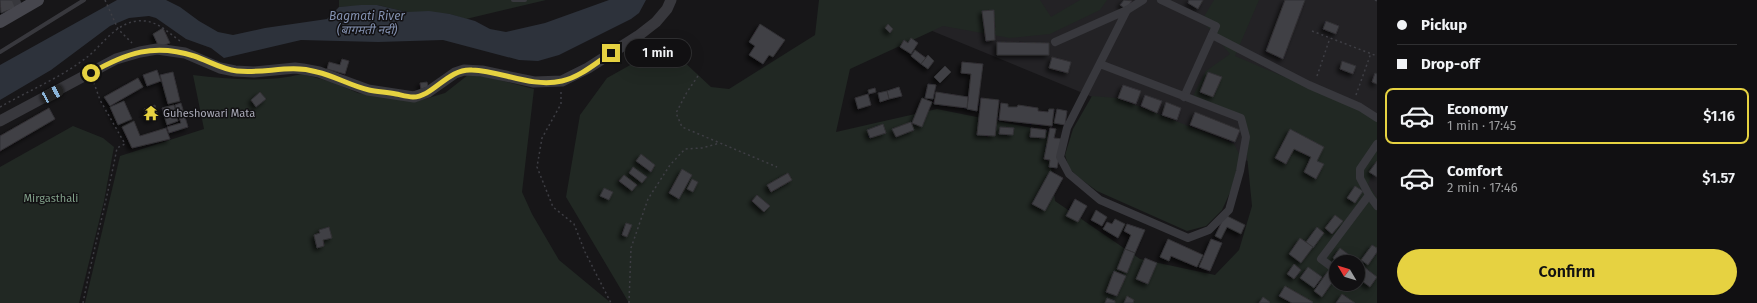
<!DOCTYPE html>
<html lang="en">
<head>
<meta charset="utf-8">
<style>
	:root { --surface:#111012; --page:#1a191b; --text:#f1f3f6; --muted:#9c9d9f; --line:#303032; --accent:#e6d241 }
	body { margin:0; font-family:"Fira Sans","Noto Sans Devanagari",sans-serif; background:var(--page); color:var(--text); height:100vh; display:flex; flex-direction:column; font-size:15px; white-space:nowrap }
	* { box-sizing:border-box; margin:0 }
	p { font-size:13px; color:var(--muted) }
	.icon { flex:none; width:22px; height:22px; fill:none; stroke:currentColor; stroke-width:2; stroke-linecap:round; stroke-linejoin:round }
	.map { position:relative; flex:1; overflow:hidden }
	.sheet { display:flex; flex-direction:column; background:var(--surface); width:380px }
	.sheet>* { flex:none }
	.top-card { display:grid; align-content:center; height:88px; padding:0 20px; background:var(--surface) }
	.needle { width:26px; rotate:308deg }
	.buttons { position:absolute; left:1329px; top:255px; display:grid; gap:8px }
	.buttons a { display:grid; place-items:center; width:36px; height:36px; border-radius:50%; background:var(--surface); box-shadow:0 4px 16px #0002,0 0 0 1px var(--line); font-size:20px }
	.end { position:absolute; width:18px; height:18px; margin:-9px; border:5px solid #e6d241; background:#111; box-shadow:0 0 0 2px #111 }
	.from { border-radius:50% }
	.bubble { position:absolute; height:28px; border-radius:14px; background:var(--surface); box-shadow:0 4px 16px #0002,0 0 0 1px var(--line); font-size:13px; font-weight:600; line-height:28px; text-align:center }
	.car { position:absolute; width:12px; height:24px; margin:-12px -6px; border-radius:5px; box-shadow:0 0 3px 1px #0007; background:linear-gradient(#222 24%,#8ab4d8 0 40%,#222 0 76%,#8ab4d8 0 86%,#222 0) }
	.top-card b { display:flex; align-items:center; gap:14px; height:38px; font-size:15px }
	.top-card b+b { border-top:1px solid var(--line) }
	.top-card i { width:10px; height:10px; background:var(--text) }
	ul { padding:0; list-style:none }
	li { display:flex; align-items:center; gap:12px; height:56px; margin:0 8px 6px; padding:0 12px; border:2px solid transparent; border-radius:8px }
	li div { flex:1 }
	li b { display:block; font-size:15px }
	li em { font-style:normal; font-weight:600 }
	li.selected { border-color:var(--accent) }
	li>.icon { width:36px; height:36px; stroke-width:1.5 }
	.action { display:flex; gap:8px; margin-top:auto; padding:8px 20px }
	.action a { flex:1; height:46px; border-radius:24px; background:var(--accent); color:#111; font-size:16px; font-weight:600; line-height:46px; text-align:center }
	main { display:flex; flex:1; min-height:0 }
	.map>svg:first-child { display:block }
	.built { fill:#232225 }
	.green { fill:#212823; fill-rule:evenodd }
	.water { fill:#2d323b }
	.building { fill:#414045; stroke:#313034; filter:url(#shadow) }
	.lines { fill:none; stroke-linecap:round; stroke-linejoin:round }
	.path { stroke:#3e3e44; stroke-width:1.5; stroke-dasharray:2 3; stroke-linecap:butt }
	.service { stroke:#38383d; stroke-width:4 }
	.minor { stroke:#38383d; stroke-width:8 }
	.tertiary { stroke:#38383d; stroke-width:11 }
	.secondary { stroke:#46464d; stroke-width:12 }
	.route { stroke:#e6d241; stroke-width:5 }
	.labels { text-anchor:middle; stroke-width:3; stroke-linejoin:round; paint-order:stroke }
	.poi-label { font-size:11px; fill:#a9aab7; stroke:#121113; text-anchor:start }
	.park-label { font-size:11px; fill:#82a18a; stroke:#121113 }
	.water-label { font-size:12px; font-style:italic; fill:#8391b0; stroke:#121113 }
</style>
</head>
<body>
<main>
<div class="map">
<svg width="1377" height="303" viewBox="0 0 1377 303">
	<defs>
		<filter id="shadow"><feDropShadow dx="-3" dy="3" stdDeviation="2" flood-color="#0009"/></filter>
	</defs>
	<rect width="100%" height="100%" fill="#171618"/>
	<path class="built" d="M857 0H1377V230L1318 190Z"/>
	<g class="green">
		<path d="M339 0H546L466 19 450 14 407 12 377 5 339 7Z"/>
		<path d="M819 0H1040L1051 17 1080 0H1107L1100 10 1050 34 1010 38 943 26 850 69 836 132 937 109 1047 131 1055 201 1140 259 1215 275 1239 250 1252 206 1243 115 1191 100 1206 71 1230 54 1202 20 1214 0H1259L1235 56 1377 116V164L1368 184 1377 198V303H629L566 197 580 115 607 78 666 45 711 87 729 89 815 35ZM1336 262H1358V284H1336Z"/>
		<path d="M302 74 332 82 358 93 415 102 445 93 468 75 487 77 534 89 522 192 532 214 559 260 611 303H85L120 156 204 129 193 75C228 79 266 83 302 74Z"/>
		<path d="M1092 96 1117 98 1234 144 1240 156 1232 188 1222 210 1206 226 1187 231 1097 191 1078 177 1069 168 1065 155 1073 129Z"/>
		<path d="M73 126 103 138 114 147 104 201 79 303H0V167Z"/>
	</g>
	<path class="water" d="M117 0H166L180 7 199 21 218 32 233 35 265 28 327 19 339 7 361 5H377L407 12 429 11 450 14 475 21 490 29 506 32 545 23 609 0H646L639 13 631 19 559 55 538 61 519 60 443 40 378 42 301 40 224 58 211 48 186 39 156 18 149 16 129 18 110 26 51 70 0 100V65Z"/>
	<g class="building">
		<path d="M0 0H15L17 7 1 13Z"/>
		<path d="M1124 0 1132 1 1126 9 1120 5Z"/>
		<path d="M1189 0H1203L1198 9 1188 3Z"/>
		<path d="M1285 0H1305L1283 59 1266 51Z"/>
		<path d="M994 10 995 40 986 41 982 11Z"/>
		<path d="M1326 21 1339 26 1336 34 1323 29Z"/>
		<path d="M760 24 785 40 773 57 769 55 763 64 749 55 755 46 749 42Z"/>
		<path d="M888 24 893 29 890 33 885 28Z"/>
		<path d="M163 28 170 43 159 47 153 34Z"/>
		<path d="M911 38 918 43 911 54 900 47 904 40 908 43Z"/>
		<path d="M997 42 1049 43V55H997Z"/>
		<path d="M915 50 926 58 921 64 911 56Z"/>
		<path d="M928 55 934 61 928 69 921 64Z"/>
		<path d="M1052 57 1071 62 1068 73 1049 68Z"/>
		<path d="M342 59 349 61 345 74 327 69 329 62 340 65Z"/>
		<path d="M1342 61 1356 66 1353 74 1340 69Z"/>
		<path d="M962 62 983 64 977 111 967 109 971 74 961 73Z"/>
		<path d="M945 66 951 72 940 83 934 77Z"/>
		<path d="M157 70 161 81 147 86 143 75Z"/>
		<path d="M173 72 180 101 168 104 160 75Z"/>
		<path d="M1208 72 1222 77 1213 97 1200 92Z"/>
		<path d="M1375 73 1377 74V84L1372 82Z"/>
		<path d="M138 78 143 87 110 106 104 97Z"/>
		<path d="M427 82 428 87 421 89 420 83Z"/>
		<path d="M928 84 936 85 933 99 925 98Z"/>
		<path d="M1123 85 1141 91 1136 104 1118 98Z"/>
		<path d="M899 87 902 96 889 99 887 91Z"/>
		<path d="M875 88 876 92 869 94 868 90Z"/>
		<path d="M887 91 889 99 880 102 878 93Z"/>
		<path d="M260 92 266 99 256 107 251 100Z"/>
		<path d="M936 92 968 97 967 108 934 104Z"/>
		<path d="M868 94 871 105 858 109 855 98Z"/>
		<path d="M1145 95 1162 101 1157 113 1141 106Z"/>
		<path d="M922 98 932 102 922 127 912 123Z"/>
		<path d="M981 98 999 100 995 136 977 135Z"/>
		<path d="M124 101 132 119 118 125 110 107Z"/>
		<path d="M1166 102 1181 108 1177 120 1162 115Z"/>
		<path d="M181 103 188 127 169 133 167 127 181 123 175 105Z"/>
		<path d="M1001 103 1008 104V107H1017L1018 105 1038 108V111L1048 112 1049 109H1054L1052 126 999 120Z"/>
		<path d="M155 105 158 117 148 120 144 109Z"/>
		<path d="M174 105 178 121 167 125 162 108Z"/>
		<path d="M49 108 55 119 0 151V136Z"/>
		<path d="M1057 109 1067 111 1065 125 1054 123Z"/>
		<path d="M1195 112 1240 130 1235 142 1190 125Z"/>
		<path d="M134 121 140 136 166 128 170 139 132 148 122 127Z"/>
		<path d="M911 122 914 130 896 137 892 129Z"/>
		<path d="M883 124 886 133 870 138 867 130Z"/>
		<path d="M1000 127 1014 128 1013 135 999 134Z"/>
		<path d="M1031 128 1046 130 1045 138 1030 137Z"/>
		<path d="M1050 128 1056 129 1054 138 1063 139 1057 168 1049 167 1050 160 1044 159Z"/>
		<path d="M1290 129 1324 147 1317 161 1324 164 1316 179 1304 172 1311 157 1294 149 1286 164 1275 158Z"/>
		<path d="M641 154 655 165 651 172 636 161Z"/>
		<path d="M1377 161V177L1369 172Z"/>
		<path d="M633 167 647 177 642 183 629 173Z"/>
		<path d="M682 169 692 175 679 199 669 193Z"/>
		<path d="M1050 171 1063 178 1045 211 1032 204Z"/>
		<path d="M788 173 792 180 771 192 767 185Z"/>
		<path d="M624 175 637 185 632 191 619 181Z"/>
		<path d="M692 179 698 182 693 192 687 189Z"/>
		<path d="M1355 186 1363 191 1355 203 1347 198Z"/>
		<path d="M604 188 613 192 609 200 600 196Z"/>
		<path d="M757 195 770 206 764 212 752 201Z"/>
		<path d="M1075 199 1087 206 1078 222 1066 216Z"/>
		<path d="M1096 210 1107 217 1102 226 1091 220Z"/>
		<path d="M1225 215 1245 225 1241 234 1227 227 1221 239 1215 236Z"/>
		<path d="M1335 215 1343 221 1332 234 1325 228Z"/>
		<path d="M1115 219 1125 224 1118 238 1103 229 1107 222 1112 224Z"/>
		<path d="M626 223 632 225 627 237 622 235Z"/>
		<path d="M1127 224 1145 230 1135 253 1125 249 1131 235 1124 231Z"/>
		<path d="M329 227 332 238 323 240 324 246 317 248 314 235 320 233 319 230Z"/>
		<path d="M1317 227 1324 233 1313 248 1306 242Z"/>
		<path d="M1300 238 1313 247 1301 263 1289 254Z"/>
		<path d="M1168 239 1203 255 1197 267 1171 256 1169 261 1160 257Z"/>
		<path d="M1211 239 1222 243 1210 271 1199 267Z"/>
		<path d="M1372 245 1377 248V252L1368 265 1361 260Z"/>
		<path d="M1340 248 1352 257 1348 262H1338L1333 258Z"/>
		<path d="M1125 249 1135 253 1127 273 1117 269Z"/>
		<path d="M1145 258 1157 263 1148 284 1136 279Z"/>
		<path d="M1294 264 1301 270 1294 279 1287 274Z"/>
		<path d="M1308 267 1322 277 1314 288 1300 278Z"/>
		<path d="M1364 267 1377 277 1370 287 1358 278V275Z"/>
		<path d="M1114 271 1126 276 1117 296 1106 292Z"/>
		<path d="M1328 271 1336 277 1322 297 1314 291Z"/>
		<path d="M1285 286 1313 302 1312 303H1292L1279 296Z"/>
		<path d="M1342 294 1355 303H1336Z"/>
		<path d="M1127 296 1134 300 1133 303H1124Z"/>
		<path d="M1263 297 1270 302 1269 303H1259Z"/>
		<path d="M1107 298 1115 301V303H1105Z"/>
	</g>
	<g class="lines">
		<g class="path">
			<path d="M105 0 118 29 132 43"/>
			<path d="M1375 0 1377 1"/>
			<path d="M1312 31 1377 56"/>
			<path d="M698 76 687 92 676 113 682 127 777 167"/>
			<path d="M1317 76 1330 38"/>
			<path d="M561 92V104L542 138 537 167 553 207 574 224 585 252 611 303"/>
			<path d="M1356 95 1371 53"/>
			<path d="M0 107C28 91 60 78 86 58 102 46 114 24 137 21 156 19 166 31 180 41"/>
			<path d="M83 303C93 251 107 200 117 148L125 144 100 100 94 83"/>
			<path d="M629 303 631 248 648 199 670 165 685 149 702 148 720 143"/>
		</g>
		<g class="service">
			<path d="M513 0H525"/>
			<path d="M0 52 84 0"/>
		</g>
		<g class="minor">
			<path d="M16 0 20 11"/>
			<path d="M1161 0 1216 26 1184 97"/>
			<path d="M1127 10 1143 0"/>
			<path d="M1212 35 1309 85 1360 107 1377 118"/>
			<path d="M1055 42 1127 10 1067 128 1060 157 1069 174 1100 200 1188 238 1209 230 1229 210 1240 171 1246 137 1241 118 1100 64"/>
			<path d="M1369 195 1377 206"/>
			<path d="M1336 270 1321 259 1369 195 1360 178V169L1377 144"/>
		</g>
		<path class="tertiary" d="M0 121 116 59 140 52 157 49 185 53 220 68 235 71 254 72 295 68 303 69 319 72 368 90 414 97 428 92 455 73 464 70 482 71 534 82 562 81 588 68 638 36 656 22 667 9 671 0"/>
		<path class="secondary" d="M0 22 38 0"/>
	</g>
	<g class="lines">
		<path class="route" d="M91 73C126 53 154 43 194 56 209 61 221 69 237 71 266 74 289 64 317 72 335 76 351 86 369 90 377 92 387 92 396 94 401 95 408 97 413 97 433 97 448 68 472 70 502 71 531 88 562 81 580 77 596 63 611 53"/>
	</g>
	<defs>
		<g id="temple-bare" transform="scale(1.2)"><path d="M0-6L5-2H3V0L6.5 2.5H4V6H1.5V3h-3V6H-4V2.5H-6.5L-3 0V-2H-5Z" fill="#e6d241" stroke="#121113" stroke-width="2.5" paint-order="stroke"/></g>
	</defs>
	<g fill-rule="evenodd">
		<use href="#temple-bare" x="151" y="113"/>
	</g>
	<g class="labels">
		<g class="poi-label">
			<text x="163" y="117">Guheshowari Mata</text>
		</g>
		<g class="park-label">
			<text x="51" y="202">Mirgasthali</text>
		</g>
		<g class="water-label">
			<text x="367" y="20">Bagmati River<tspan x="367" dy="14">(बागमती नदी)</tspan></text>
		</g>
	</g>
</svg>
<div class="buttons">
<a><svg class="needle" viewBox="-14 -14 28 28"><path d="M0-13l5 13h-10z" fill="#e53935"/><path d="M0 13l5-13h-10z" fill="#9c9d9f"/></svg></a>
</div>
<i class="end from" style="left:91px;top:73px"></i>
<i class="end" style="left:611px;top:53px"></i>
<div class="bubble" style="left:625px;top:39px;width:66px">1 min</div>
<i class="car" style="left:52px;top:94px;rotate:62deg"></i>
</div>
<section class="sheet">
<div class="top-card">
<b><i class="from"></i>Pickup</b>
<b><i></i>Drop-off</b>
</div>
<ul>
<li class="selected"><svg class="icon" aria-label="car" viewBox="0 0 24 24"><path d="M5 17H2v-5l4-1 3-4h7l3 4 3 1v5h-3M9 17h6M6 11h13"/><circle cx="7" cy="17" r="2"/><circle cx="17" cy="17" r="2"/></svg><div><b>Economy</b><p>1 min · 17:45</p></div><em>$1.16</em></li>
<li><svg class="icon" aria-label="car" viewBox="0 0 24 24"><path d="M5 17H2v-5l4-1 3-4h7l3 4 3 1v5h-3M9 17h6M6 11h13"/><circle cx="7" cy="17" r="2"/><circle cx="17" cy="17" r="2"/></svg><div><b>Comfort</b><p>2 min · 17:46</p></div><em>$1.57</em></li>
</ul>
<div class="action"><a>Confirm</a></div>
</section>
</main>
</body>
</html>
